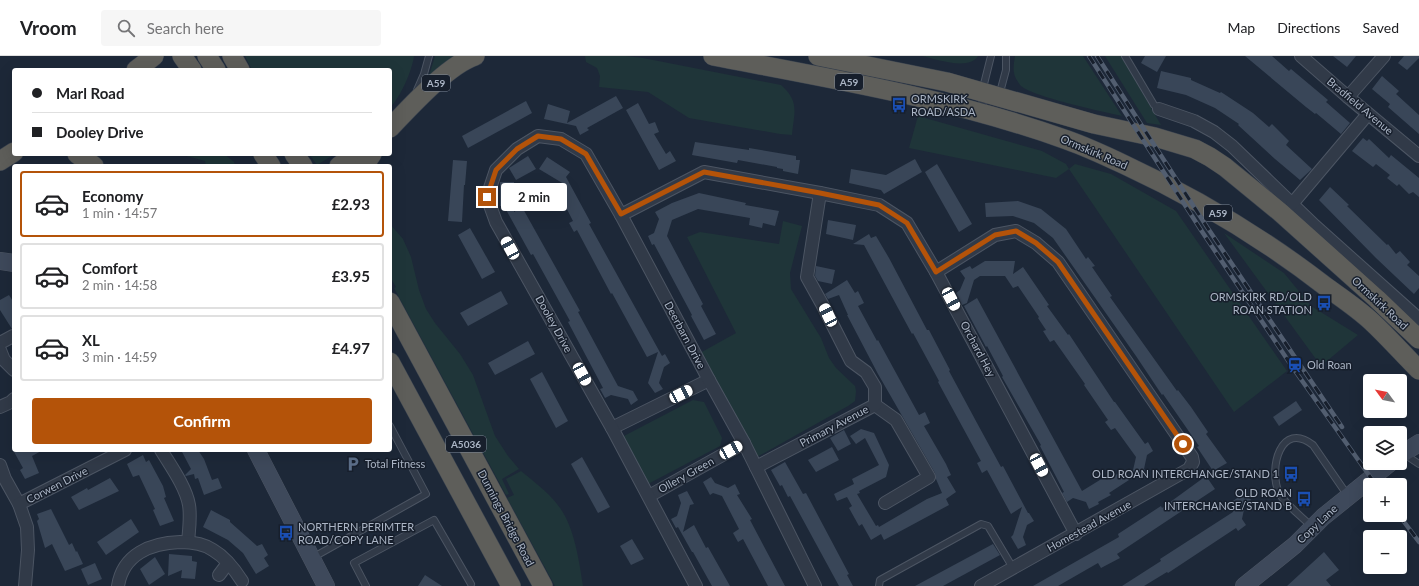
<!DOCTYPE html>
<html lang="en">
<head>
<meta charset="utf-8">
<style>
	:root { --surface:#fff; --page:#f6f6f6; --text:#202124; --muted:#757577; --line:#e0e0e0; --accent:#b45309 }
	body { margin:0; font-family:Lato,sans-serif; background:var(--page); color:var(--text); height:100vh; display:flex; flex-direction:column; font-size:15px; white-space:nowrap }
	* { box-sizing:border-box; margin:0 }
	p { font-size:13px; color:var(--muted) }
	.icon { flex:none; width:22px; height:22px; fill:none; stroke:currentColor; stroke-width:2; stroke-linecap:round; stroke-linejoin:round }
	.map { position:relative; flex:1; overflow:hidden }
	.sheet { position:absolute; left:12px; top:108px; width:380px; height:288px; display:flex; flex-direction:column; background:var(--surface); border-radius:4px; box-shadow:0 4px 16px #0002 }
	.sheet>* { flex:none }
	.banner { position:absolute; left:12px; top:12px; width:380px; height:88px; border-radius:4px; box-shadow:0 4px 16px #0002; display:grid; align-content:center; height:88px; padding:0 20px; background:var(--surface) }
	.needle { width:26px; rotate:302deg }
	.fabs { position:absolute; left:1363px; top:318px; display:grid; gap:8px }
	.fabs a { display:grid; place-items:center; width:44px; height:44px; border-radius:4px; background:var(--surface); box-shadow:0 4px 16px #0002; font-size:20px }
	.end { position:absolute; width:18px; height:18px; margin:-9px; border:5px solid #b45309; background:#fff; box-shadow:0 0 0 2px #fff }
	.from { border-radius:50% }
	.bubble { position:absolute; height:28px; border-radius:4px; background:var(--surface); box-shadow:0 4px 16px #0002; font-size:13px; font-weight:700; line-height:28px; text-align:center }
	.car { position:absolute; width:12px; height:24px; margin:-12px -6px; border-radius:5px; box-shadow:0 0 3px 1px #0007; background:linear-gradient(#fff 24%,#345 0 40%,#fff 0 76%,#345 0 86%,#fff 0) }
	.banner b { display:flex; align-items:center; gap:14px; height:38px; font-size:15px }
	.banner b+b { border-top:1px solid var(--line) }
	.banner i { width:10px; height:10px; background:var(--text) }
	ul { padding:7px 0 0; list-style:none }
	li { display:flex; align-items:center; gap:12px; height:66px; margin:0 8px 6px; padding:0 12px; border:2px solid var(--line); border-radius:4px }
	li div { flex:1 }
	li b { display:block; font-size:15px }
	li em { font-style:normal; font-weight:700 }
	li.on { border-color:var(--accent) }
	li>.icon { width:36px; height:36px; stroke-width:1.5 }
	.button { display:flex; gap:8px; margin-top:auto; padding:8px 20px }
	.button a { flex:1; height:46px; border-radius:4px; background:var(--accent); color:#fff; font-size:16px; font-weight:700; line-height:46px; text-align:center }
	header { display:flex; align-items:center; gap:24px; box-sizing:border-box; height:56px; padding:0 20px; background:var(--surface); border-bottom:1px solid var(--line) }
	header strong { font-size:19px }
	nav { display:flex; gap:22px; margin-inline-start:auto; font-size:14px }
	.search { width:280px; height:36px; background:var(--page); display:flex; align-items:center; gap:10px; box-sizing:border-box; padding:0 14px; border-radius:4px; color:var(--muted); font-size:15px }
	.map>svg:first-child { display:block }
	.green { fill:#1f3539 }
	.building { fill:#394658 }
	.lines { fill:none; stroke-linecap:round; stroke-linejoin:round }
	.service-casing { stroke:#4c5563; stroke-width:8 }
	.minor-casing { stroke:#4c5563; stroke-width:14 }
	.secondary-casing { stroke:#4c5563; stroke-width:18 }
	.trunk-casing { stroke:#39424f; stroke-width:20 }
	.service { stroke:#313a48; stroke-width:6 }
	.minor { stroke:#313a48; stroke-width:12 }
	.secondary { stroke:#3e495b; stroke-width:17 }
	.trunk { stroke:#5e5e5a; stroke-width:19 }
	.rail-casing { stroke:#525e70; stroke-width:4.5 }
	.rail { stroke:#171f2c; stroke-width:3; stroke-dasharray:9; stroke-linecap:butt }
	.route { stroke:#b45309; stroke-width:5 }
	.labels { text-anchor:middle; stroke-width:3; stroke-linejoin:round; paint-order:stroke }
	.shield { fill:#171f2c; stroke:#7f8897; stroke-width:1 }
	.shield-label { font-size:10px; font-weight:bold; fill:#abb5c5 }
	.poi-label { font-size:11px; fill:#abb5c5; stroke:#171f2c; text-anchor:start }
	.street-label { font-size:11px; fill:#abb5c5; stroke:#171f2c }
</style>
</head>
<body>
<header>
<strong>Vroom</strong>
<div class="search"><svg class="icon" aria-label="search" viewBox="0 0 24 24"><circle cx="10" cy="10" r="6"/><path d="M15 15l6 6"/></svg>Search here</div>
<nav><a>Map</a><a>Directions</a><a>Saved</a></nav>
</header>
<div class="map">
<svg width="1419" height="530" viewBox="0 0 1419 530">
	<rect width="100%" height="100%" fill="#1d2838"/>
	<g class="green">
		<path d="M245 0H414C412 15 401 40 390 52V14H252Z"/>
		<path d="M435 0H457L428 23Z"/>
		<path d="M585 0H626L643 2 781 29C800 46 794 56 792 79L780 78 689 62 648 36 599 31 600 20 597 12 586 6Z"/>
		<path d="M922 0H978C969 15 936 3 922 0Z"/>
		<path d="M1015 0H1083L1122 60C1104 56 1029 40 1020 29 1012 18 1013 13 1015 0Z"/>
		<path d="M1105 0H1121L1161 69 1147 67Z"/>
		<path d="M918 60 1042 95 1066 108 1069 113 1075 108 1111 118 1176 155 1287 315 1234 356 1069 113 1056 122 909 92Z"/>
		<path d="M166 98H224L234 106 235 110H206L205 105 183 99Z"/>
		<path d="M309 98H335L317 109Z"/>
		<path d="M783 165 802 170 790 217 791 233 821 282 829 302 836 312 855 330 856 335 855 345 848 350 757 401 700 297 736 277 687 181 700 176 779 188Z"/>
		<path d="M390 168 403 183 411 201 419 234 426 253 435 267 460 298 473 319 495 380 508 400 519 413 502 423 509 438 506 439 394 232 396 231 390 221Z"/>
		<path d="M1224 177 1284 217 1311 250 1358 279 1321 310Z"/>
		<path d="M693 344 704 346 722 382 720 390 648 428 622 381Z"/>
		<path d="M521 415C533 425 547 435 557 448 574 468 579 504 583 530H555L507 442 514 439 506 423Z"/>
	</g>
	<g class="building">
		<path d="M1145 0H1166L1157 16 1141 7Z"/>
		<path d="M1245 0H1272L1289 15 1291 13 1328 44 1326 46 1350 67 1341 78 1316 57 1315 58 1306 51Z"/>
		<path d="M1333 0H1356L1347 11Z"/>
		<path d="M1404 0H1419V2L1407 14 1398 7Z"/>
		<path d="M1161 15 1191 22V24L1220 37 1221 36 1253 57 1269 71 1272 68 1289 85 1286 89 1312 113 1300 124 1275 103 1238 69 1239 68 1215 52 1186 39 1157 32Z"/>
		<path d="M1382 20 1399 35 1396 38 1419 59V78L1388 51 1390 48 1372 33Z"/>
		<path d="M616 40 623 52 587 72 589 74 580 79 576 70 544 63 548 48 570 55 567 67Z"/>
		<path d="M526 45 532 57 468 92 462 80Z"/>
		<path d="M638 47 649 68 655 66 659 76 654 78 666 98 670 95 676 105 659 114 626 54Z"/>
		<path d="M1363 82 1367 85 1369 83 1389 102 1391 99 1419 122V141L1413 136 1409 138 1399 128 1397 130 1387 122 1390 119 1376 108 1373 111 1352 95Z"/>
		<path d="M695 86 749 94V92L796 100V104H800L798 118 783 115V113L777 112V111L738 104 737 107 692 99Z"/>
		<path d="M528 100 536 113 516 124 509 112Z"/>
		<path d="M547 101 570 116 566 121 591 167 589 168 662 300 665 298 670 307 664 311 659 327 663 333 655 337 648 327 658 296 647 301 612 237 611 238 577 174 574 176 569 167 573 165 556 132 564 128 539 113Z"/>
		<path d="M915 103 922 116 884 138 881 134 849 127 851 113 886 119Z"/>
		<path d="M453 104 467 105 465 129H464L462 166 448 165Z"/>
		<path d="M937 108 972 168 959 176 925 116Z"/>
		<path d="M500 126H514V156L522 151 580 255 578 256 618 330 633 335 638 344 631 349 628 343 611 339 605 342 600 333 603 332 568 266 570 265 533 198 531 199 504 150H500Z"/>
		<path d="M1330 131 1349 149 1347 150 1387 189 1388 188 1396 198 1400 195 1410 206 1407 209 1419 220V232L1414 238 1376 202 1319 144Z"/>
		<path d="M699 137 746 147 745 149 779 155 775 170 763 167 762 172 749 169 750 162 698 153 672 164 667 180 703 248 701 250 716 278 704 284 691 260 692 259 654 188 652 189 648 180 654 177 659 163 655 156 672 147Z"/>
		<path d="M1018 145 1041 153 1066 173 1086 203 1088 201 1095 210 1092 211 1112 240 1110 241 1177 335 1178 334 1191 351 1208 376 1206 378 1227 407 1213 415 1197 391 1199 390 1163 338 1162 339 1136 300 1053 182 1034 167 1013 160 986 161 985 147Z"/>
		<path d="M828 164 856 169 853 184 826 178Z"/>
		<path d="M470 172 495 216 482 223 458 179Z"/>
		<path d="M869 178 871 182 876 180 889 202 927 274H929L950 314 949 315 977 367 1001 411 1003 410 1028 457H1029L1034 465 1027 469 1023 481 1026 489 1018 493 1011 481 1013 479 1022 451 1011 458 987 414 982 417 977 407 981 405 938 326 939 325 913 277 912 278 864 189 853 188Z"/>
		<path d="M985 205H1015L1013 218 1023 211 1049 249 1047 250 1068 279 1069 278 1114 346H1115L1145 388 1148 386 1153 395 1147 399 1144 413 1148 419 1140 424 1137 420 1131 423 1136 401 1115 372 1111 374 1105 366 1108 364 1084 329 1085 328 1054 284 1050 286 1043 275 1046 274 1038 262 1039 261 1018 230 1013 232 1005 220H980L974 224 967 247 962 249 956 237 960 234 965 222 960 215 970 210 972 213Z"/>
		<path d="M816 210 835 214 832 228 818 225 815 220Z"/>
		<path d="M847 224 855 237 858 235 864 247 858 250 877 285 878 284 919 359 925 356 930 367 924 370 946 408 951 419 947 421 956 436 946 443 949 449 884 484 881 478 871 484 862 468 859 470 849 452 852 450 847 441 837 445 834 438 854 428 852 423 879 409 865 382 856 388 850 380 861 373 874 377 889 409 886 421 859 435 860 437 857 438 876 470 878 469 879 471 927 443 942 437 936 423 935 417 878 318 847 259H848L839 239 828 243 825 238Z"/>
		<path d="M501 235 508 248 468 270 460 257Z"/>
		<path d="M9 239 14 247V273H12L0 254V244Z"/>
		<path d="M977 242 1082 435 1108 419 1110 423 1123 414 1129 424 1109 437 1111 439 1098 446 1099 448 1089 453 1086 446 1073 442 1067 446 1062 437 1064 436 1040 390 1041 389 1002 321 1003 320 987 290 986 291 964 250Z"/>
		<path d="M528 285 535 298 495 319 488 307Z"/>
		<path d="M542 316 568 365 556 372 530 323Z"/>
		<path d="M1296 345 1302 354 1279 370 1273 361Z"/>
		<path d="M844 374 851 388 838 395 830 382Z"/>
		<path d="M832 391 839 404 816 416 808 404Z"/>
		<path d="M13 394H43L32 400 39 417 25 423 20 414 23 412Z"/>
		<path d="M181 394H198L204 403 212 424 218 422 222 432 204 439 198 422 195 423 194 418 186 420 185 419 191 413Z"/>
		<path d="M143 399 146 406 149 404 163 430 166 441 164 442 174 465 160 470 153 454 155 453 139 419 133 421 127 408Z"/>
		<path d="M582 401 610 451 598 457 571 408Z"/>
		<path d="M785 406 803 438 806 437 849 518 847 519 853 530H839L790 440 788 441 782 429 780 430 771 414Z"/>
		<path d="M1206 420 1215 433 1117 498 1120 502 1101 512 1098 507 1058 530H1033L1119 481 1118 478 1161 450 1162 452Z"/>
		<path d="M711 421 715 427 728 432 735 428 740 438 737 439 752 463 750 464 785 530H768L743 483 738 486 733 477 739 473 722 440 713 437 710 439 703 426Z"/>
		<path d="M110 422 119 435 79 454 71 441 87 432 88 434Z"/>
		<path d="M687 435 694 448 690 449 683 476 694 469 706 492 708 491 730 530H712L693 496H692L678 471 676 472 671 463 677 460 681 447 678 439Z"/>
		<path d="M1246 436 1251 444 1245 449 1242 463 1246 469 1238 475 1236 472 1168 517 1167 516 1144 530H1122L1161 505 1160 503 1233 456 1235 448 1233 445Z"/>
		<path d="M51 453 69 489 72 487 76 496 77 495 83 508 65 515 52 488 45 492 37 465 39 463 37 458Z"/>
		<path d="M211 454 230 464V466L257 490 262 488 268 499 264 502 269 510 256 518 243 497 228 484 203 471Z"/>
		<path d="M131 463 139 476 106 499 97 486Z"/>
		<path d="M632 483 644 503 631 509 620 490Z"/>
		<path d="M993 488 1000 499 943 530H915Z"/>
		<path d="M1324 496 1339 514 1326 524 1331 530H1287Z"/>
		<path d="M169 498 192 500V505L197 506 195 523 181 522 182 514 168 520Z"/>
		<path d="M155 501 165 518 149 529 140 513Z"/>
		<path d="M95 507 102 523 88 529 81 513Z"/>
		<path d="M425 519 442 530H418Z"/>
	</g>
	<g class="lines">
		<g class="service-casing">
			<g id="service">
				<path d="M1125 0 1154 49 1159 53"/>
				<path d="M417 34 424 18 429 0"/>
				<path d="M999 40 1006 14V0"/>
				<path d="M983 56 982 36 991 0"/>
				<path d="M1404 398 1419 408"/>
				<path d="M1311 470C1302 461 1285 448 1279 437 1268 412 1281 364 1313 389L1348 440"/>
				<path d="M312 502 426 438 390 370"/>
				<path d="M366 530 354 507 434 464 471 528"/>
				<path d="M879 530 880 524 981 468 988 470 1013 512"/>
			</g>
		</g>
		<g class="minor-casing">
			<g id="minor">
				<path d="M1301 0 1348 41 1419 100"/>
				<path d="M1348 41 1384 0"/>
				<path d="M1159 53 1194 65 1214 76 1232 90 1315 170 1419 263"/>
				<path d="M1292 148 1368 58"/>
				<path d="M621 159 704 116 820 137 879 149 907 167 936 216 1076 478"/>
				<path d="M936 216 995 179 1016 175 1036 187 1058 206 1192 401 1193 406 1189 413 981 530"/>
				<path d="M0 287 13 280"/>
				<path d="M0 294 4 304 14 314"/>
				<path d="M875 349 896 364 929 421 885 447"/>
				<path d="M0 351 11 346 14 343"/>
				<path d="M612 372 709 324"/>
				<path d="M161 394C170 409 186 431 189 449 191 461 189 474 188 486"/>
				<path d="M0 409 5 423 19 448"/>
				<path d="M756 411 875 349V331L866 316 851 305 822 248 807 221 820 137"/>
				<path d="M649 440 744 387"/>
				<path d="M219 519 228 507"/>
				<path d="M25 530 28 494 27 471 19 448 125 394"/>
				<path d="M118 530C123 498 151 487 180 486 191 486 203 487 213 494 225 501 235 514 242 525"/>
				<path d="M696 530 612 372 496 166 487 141 496 114 517 93 538 80 561 83 586 98 621 159 709 324 744 387 815 530"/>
			</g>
		</g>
		<g class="secondary-casing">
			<g id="secondary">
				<path d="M0 205 14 207"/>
				<path d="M256 394 326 530"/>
				<path d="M1400 399 1419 387"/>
				<path d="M1244 530 1295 489 1323 461 1390 407"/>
			</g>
		</g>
		<g class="trunk-casing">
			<g id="trunk">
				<path d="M182 0 192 14"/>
				<path d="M207 0 216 14"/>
				<path d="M232 0 240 14"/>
				<path d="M713 0C833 23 953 43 1067 84 1087 91 1106 100 1125 109 1196 142 1263 182 1325 230 1340 241 1357 252 1372 266 1388 281 1403 298 1419 314"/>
				<path d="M818 0 947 26 1094 68 1155 81 1195 93 1210 101 1225 111 1280 156 1377 243 1419 283"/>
				<path d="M136 14 154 0"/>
				<path d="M390 72C410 51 448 9 475 0"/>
				<path d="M77 98 94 110"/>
				<path d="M263 98 271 110"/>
				<path d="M294 98 303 110"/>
				<path d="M0 105 14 96"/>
				<path d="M339 110 356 98"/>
				<path d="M364 110 372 98"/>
				<path d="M390 246 543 530"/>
				<path d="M390 306 511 530"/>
			</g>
		</g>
		<use href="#service" class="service"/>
		<use href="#minor" class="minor"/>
		<use href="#secondary" class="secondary"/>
		<use href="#trunk" class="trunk"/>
		<g class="rail-casing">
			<g id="rail">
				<path d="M1089 0 1201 174 1293 312 1376 429"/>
				<path d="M1097 0 1207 171 1342 371"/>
				<path d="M1399 459 1419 486"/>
			</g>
		</g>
		<use href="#rail" class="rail"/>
	</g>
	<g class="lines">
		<path class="route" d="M487 141 496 114 517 93 538 80 561 83 586 98 621 158 704 116 820 137 879 149 907 167 936 216 995 179 1016 175 1036 187 1058 206 1183 388"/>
	</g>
	<defs>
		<g id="bus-bare" transform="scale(1.2)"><path d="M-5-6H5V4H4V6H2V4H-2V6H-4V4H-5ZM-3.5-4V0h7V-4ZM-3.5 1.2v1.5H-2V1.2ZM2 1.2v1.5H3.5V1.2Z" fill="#1a4fb4" stroke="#171f2c" stroke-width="2.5" paint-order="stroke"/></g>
		<g id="station-bare" transform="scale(1.2)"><path d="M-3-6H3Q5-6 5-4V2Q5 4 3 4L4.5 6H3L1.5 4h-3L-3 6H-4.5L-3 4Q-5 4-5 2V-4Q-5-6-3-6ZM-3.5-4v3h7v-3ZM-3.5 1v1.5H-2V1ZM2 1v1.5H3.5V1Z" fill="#1a4fb4" stroke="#171f2c" stroke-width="2.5" paint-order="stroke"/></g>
		<g id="parking-bare" transform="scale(1.2)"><path d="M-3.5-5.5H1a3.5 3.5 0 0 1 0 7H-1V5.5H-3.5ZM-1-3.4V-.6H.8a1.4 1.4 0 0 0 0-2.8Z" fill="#5c6f8a" stroke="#171f2c" stroke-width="2.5" paint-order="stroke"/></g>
	</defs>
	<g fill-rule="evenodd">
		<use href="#bus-bare" x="899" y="49"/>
		<use href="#bus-bare" x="1324" y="247"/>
		<use href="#station-bare" x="1295" y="309"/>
		<use href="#parking-bare" x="353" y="408"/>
		<use href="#bus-bare" x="1291" y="418"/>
		<use href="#bus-bare" x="1304" y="443"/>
		<use href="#bus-bare" x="286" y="477"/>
	</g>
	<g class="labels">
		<g class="shield">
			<rect x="835" y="18" width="28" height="16" rx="3"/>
			<rect x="422" y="19" width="28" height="16" rx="3"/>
			<rect x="1204" y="149" width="28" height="16" rx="3"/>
			<rect x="446" y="380" width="40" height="16" rx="3"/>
		</g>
		<g class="shield-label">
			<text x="849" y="30">A59</text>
			<text x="436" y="31">A59</text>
			<text x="1218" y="161">A59</text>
			<text x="466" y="392">A5036</text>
		</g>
		<g class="poi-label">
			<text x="911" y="47">ORMSKIRK<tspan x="911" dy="13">ROAD/ASDA</tspan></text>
			<text x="1312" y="245" text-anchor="end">ORMSKIRK RD/OLD<tspan x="1312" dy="13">ROAN STATION</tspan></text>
			<text x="1307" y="313">Old Roan</text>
			<text x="365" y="412">Total Fitness</text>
			<text x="1279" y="422" text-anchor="end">OLD ROAN INTERCHANGE/STAND 1</text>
			<text x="1292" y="441" text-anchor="end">OLD ROAN<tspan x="1292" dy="13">INTERCHANGE/STAND B</tspan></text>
			<text x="298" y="475">NORTHERN PERIMTER<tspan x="298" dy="13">ROAD/COPY LANE</tspan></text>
		</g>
		<g class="street-label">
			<text transform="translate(1360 50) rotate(40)" y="4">Bradfield Avenue</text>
			<text transform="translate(1094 96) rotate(23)" y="4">Ormskirk Road</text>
			<text transform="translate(1380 247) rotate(43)" y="4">Ormskirk Road</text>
			<text transform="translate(554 268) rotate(61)" y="4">Dooley Drive</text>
			<text transform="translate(685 279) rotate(62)" y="4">Deerbarn Drive</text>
			<text transform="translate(978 293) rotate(62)" y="4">Orchard Hey</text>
			<text transform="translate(834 370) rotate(-28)" y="4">Primary Avenue</text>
			<text transform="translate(686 419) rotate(-29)" y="4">Ollery Green</text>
			<text transform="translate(57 429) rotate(-27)" y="4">Corwen Drive</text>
			<text transform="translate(506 462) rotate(62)" y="4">Dunnings Bridge Road</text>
			<text transform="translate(1317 468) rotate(-43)" y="4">Copy Lane</text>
			<text transform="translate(1089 470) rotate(-29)" y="4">Homestead Avenue</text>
		</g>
	</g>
</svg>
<div class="fabs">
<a><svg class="needle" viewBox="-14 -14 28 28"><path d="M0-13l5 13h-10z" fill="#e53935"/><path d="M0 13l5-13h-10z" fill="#757577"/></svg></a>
<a><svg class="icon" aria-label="layers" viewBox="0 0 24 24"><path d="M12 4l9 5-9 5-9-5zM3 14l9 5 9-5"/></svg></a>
<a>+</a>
<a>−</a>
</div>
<i class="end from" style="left:1183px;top:388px"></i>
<i class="end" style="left:487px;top:141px"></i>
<div class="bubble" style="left:501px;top:127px;width:66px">2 min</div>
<i class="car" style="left:510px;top:192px;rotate:331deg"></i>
<i class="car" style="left:951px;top:243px;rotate:152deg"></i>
<i class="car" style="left:828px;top:259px;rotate:334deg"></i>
<i class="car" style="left:582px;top:318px;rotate:151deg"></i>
<i class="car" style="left:681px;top:338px;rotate:64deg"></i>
<i class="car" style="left:731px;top:394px;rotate:61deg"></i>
<i class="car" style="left:1039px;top:409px;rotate:152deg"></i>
<div class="banner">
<b><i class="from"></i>Marl Road</b>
<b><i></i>Dooley Drive</b>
</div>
<section class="sheet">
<ul>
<li class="on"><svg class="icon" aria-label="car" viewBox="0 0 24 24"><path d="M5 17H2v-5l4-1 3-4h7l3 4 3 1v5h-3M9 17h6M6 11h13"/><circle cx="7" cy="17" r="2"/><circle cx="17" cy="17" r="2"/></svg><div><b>Economy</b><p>1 min · 14:57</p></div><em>£2.93</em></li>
<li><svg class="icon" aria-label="car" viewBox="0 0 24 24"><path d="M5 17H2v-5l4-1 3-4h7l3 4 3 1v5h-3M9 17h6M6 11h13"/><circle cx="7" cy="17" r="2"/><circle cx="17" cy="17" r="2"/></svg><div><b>Comfort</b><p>2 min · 14:58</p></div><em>£3.95</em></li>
<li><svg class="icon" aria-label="car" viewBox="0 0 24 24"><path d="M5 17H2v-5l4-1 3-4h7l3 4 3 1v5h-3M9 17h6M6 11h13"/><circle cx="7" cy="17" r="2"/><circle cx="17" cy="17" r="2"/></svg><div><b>XL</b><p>3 min · 14:59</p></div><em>£4.97</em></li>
</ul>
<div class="button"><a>Confirm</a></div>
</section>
</div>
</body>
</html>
